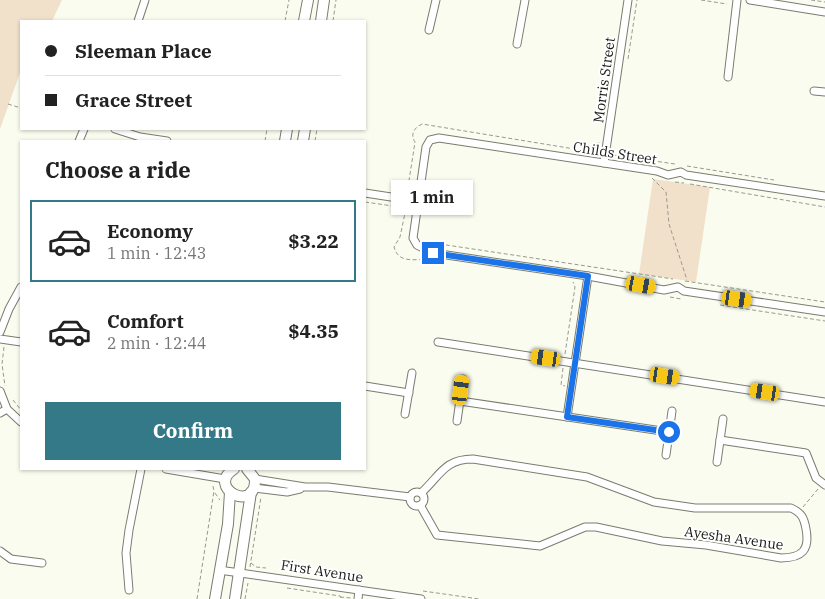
<!DOCTYPE html>
<html lang="en">
<head>
<meta charset="utf-8">
<style>
	:root { --surface:#fff; --page:#f2f2f2; --text:#222; --muted:#767676; --line:#e0e0e0; --accent:#347987 }
	body { margin:0; font-family:"IBM Plex Serif",serif; background:var(--page); color:var(--text); height:100vh; display:flex; flex-direction:column; font-size:19px; white-space:nowrap }
	* { box-sizing:border-box; margin:0 }
	p { font-size:16px; color:var(--muted) }
	.icon { flex:none; width:28px; height:28px; fill:none; stroke:currentColor; stroke-width:2; stroke-linecap:round; stroke-linejoin:round }
	.map { position:relative; flex:1; overflow:hidden }
	.details { position:absolute; left:20px; top:140px; width:346px; height:330px; display:flex; flex-direction:column; background:var(--surface); border-radius:0px; box-shadow:0 1px 4px #0004 }
	.details>* { flex:none }
	.hud { position:absolute; left:20px; top:20px; width:346px; height:110px; border-radius:0px; box-shadow:0 1px 4px #0004; display:grid; align-content:center; height:110px; padding:0 25px; background:var(--surface) }
	.end { position:absolute; width:22px; height:22px; margin:-11px; border:6px solid #1a73e8; background:#fff; box-shadow:0 0 0 2px #fff }
	.from { border-radius:50% }
	.bubble { position:absolute; height:35px; border-radius:0px; background:var(--surface); box-shadow:0 1px 4px #0004; font-size:16px; font-weight:700; line-height:35px; text-align:center }
	.car { position:absolute; width:15px; height:30px; margin:-15px -8px; border-radius:6px; box-shadow:0 0 4px 1px #0007; background:linear-gradient(#f5c518 24%,#345 0 40%,#f5c518 0 76%,#345 0 86%,#f5c518 0) }
	.hud b { display:flex; align-items:center; gap:18px; height:48px; font-size:19px }
	.hud b+b { border-top:1px solid var(--line) }
	.hud i { width:12px; height:12px; background:var(--text) }
	ul { padding:0; list-style:none }
	li { display:flex; align-items:center; gap:15px; height:82px; margin:0 10px 8px; padding:0 15px; border:2px solid transparent; border-radius:0px }
	li div { flex:1 }
	li b { display:block; font-size:19px }
	li em { font-style:normal; font-weight:700 }
	li.active { border-color:var(--accent) }
	li>.icon { width:45px; height:45px; stroke-width:1.5 }
	h2 { padding:0 25px; font-size:22px; line-height:60px }
	.primary-button { display:flex; gap:10px; margin-top:auto; padding:10px 25px }
	.primary-button a { flex:1; height:58px; border-radius:0px; background:var(--accent); color:#fff; font-size:20px; font-weight:700; line-height:58px; text-align:center }
	.map>svg:first-child { display:block }
	.green { fill:#f1e1cb }
	.lines { fill:none; stroke-linecap:round; stroke-linejoin:round }
	.street-casing { stroke:#7a7c70; stroke-width:9 }
	.secondary-casing { stroke:#7a7c70; stroke-width:12 }
	.path { stroke:#989a90; stroke-width:1; stroke-dasharray:4 2.5; stroke-linecap:butt }
	.street { stroke:#fff; stroke-width:7 }
	.secondary { stroke:#fff; stroke-width:10 }
	.route { stroke:#1a73e8; stroke-width:6 }
	.labels { text-anchor:middle; stroke-width:4; stroke-linejoin:round; paint-order:stroke }
	.street-label { font-size:14px; fill:#191a15; stroke:#fff }
</style>
</head>
<body>
<div class="map">
<svg width="825" height="599" viewBox="0 0 825 599">
	<rect width="100%" height="100%" fill="#f9fcee"/>
	<g class="green">
		<path d="M0 0H62L52 21H21V70L0 129Z"/>
		<path d="M653 179 710 187 696 282 639 274Z"/>
	</g>
	<g class="lines">
		<g class="street-casing">
			<g id="street">
				<path d="M750 0 825 12"/>
				<path d="M138 21 145 0"/>
				<path d="M429 30 436 0"/>
				<path d="M517 44 525 0"/>
				<path d="M728 77 737 0"/>
				<path d="M814 91 825 92"/>
				<path d="M115 129 140 137 167 141"/>
				<path d="M79 141 84 129"/>
				<path d="M604 163 628 0"/>
				<path d="M365 193 417 201"/>
				<path d="M825 196 686 175 681 172 668 175 657 171 439 138 430 140 426 147 413 238 417 245 433 253 588 276 664 290 678 287 684 291 825 312"/>
				<path d="M0 332 9 309 21 287"/>
				<path d="M0 339 21 342"/>
				<path d="M438 342 825 402"/>
				<path d="M365 386 409 393"/>
				<path d="M0 391 7 409 21 422"/>
				<path d="M460 401 669 432"/>
				<path d="M0 413 7 409"/>
				<path d="M405 414 412 373"/>
				<path d="M567 417 588 276"/>
				<path d="M457 421 463 379"/>
				<path d="M720 440 806 453 816 478 825 485"/>
				<path d="M666 455 672 411"/>
				<path d="M717 462 723 419"/>
				<path d="M166 469 225 479"/>
				<path d="M255 479 305 487H328L410 497"/>
				<path d="M254 488 287 492 300 489"/>
				<circle cx="417" cy="499" r="7"/>
				<path d="M420 505 437 535 540 546 585 527H596L662 541 706 545 781 558C802 558 810 550 806 529 804 518 802 513 791 508H695L654 502 587 477 473 459C444 459 440 476 421 493"/>
				<path d="M0 551 11 559 42 563"/>
				<path d="M219 570 421 599"/>
				<path d="M129 590 126 553 129 530 141 469"/>
				<path d="M358 599 359 590"/>
			</g>
		</g>
		<g class="secondary-casing">
			<g id="secondary">
				<path d="M304 21 308 0"/>
				<path d="M321 21 324 0"/>
				<path d="M285 141 287 129"/>
				<path d="M303 141 305 129"/>
				<path d="M234 469C205 487 256 515 255 479L247 469"/>
				<path d="M215 599 228 524 230 492"/>
				<path d="M235 599 251 492"/>
			</g>
		</g>
		<g class="path">
			<path d="M701 0 727 4"/>
			<path d="M811 0 825 2"/>
			<path d="M285 21 289 0"/>
			<path d="M333 21 336 0"/>
			<path d="M628 59 637 0"/>
			<path d="M8 104 21 108"/>
			<path d="M265 141 267 129"/>
			<path d="M315 141 317 129"/>
			<path d="M593 151 599 142"/>
			<path d="M613 155 675 164"/>
			<path d="M687 166 774 180"/>
			<path d="M652 178 666 192 669 224 687 280"/>
			<path d="M675 182 684 183"/>
			<path d="M690 184 825 207"/>
			<path d="M402 191 408 187 415 142C410 134 414 128 422 124L599 153"/>
			<path d="M365 202 400 207 405 213 400 237 394 247C399 265 416 258 429 260"/>
			<path d="M433 243 673 279"/>
			<path d="M685 281 825 302"/>
			<path d="M670 297 681 299"/>
			<path d="M720 305 825 321"/>
			<path d="M4 347 2 364 5 386"/>
			<path d="M565 354 575 287 573 282"/>
			<path d="M563 368 561 385 565 386"/>
			<path d="M13 400 21 410"/>
			<path d="M215 493 220 500"/>
			<path d="M803 507 818 489"/>
			<path d="M251 563 256 567 266 568"/>
			<path d="M250 567 261 497"/>
			<path d="M287 588 340 596 342 599"/>
			<path d="M423 591 479 599"/>
			<path d="M340 597 351 598"/>
			<path d="M197 599 214 491 213 486"/>
			<path d="M245 599 248 583"/>
		</g>
		<use href="#street" class="street"/>
		<use href="#secondary" class="secondary"/>
	</g>
	<g class="lines">
		<path class="route" d="M433 253 588 276 567 417 669 432"/>
	</g>
	<g class="labels">
		<g class="street-label">
			<text transform="translate(604 80) rotate(-82)" y="5">Morris Street</text>
			<text transform="translate(615 153) rotate(9)" y="5">Childs Street</text>
			<text transform="translate(734 538) rotate(8)" y="5">Ayesha Avenue</text>
			<text transform="translate(322 571) rotate(9)" y="5">First Avenue</text>
		</g>
	</g>
</svg>
<i class="end from" style="left:669px;top:432px"></i>
<i class="end" style="left:433px;top:253px"></i>
<div class="bubble" style="left:391px;top:180px;width:82px">1 min</div>
<i class="car" style="left:641px;top:285px;rotate:100deg"></i>
<i class="car" style="left:737px;top:299px;rotate:98deg"></i>
<i class="car" style="left:546px;top:358px;rotate:278deg"></i>
<i class="car" style="left:665px;top:376px;rotate:99deg"></i>
<i class="car" style="left:461px;top:390px;rotate:7deg"></i>
<i class="car" style="left:765px;top:392px;rotate:279deg"></i>
<div class="hud">
<b><i class="from"></i>Sleeman Place</b>
<b><i></i>Grace Street</b>
</div>
<section class="details">
<h2>Choose a ride</h2>
<ul>
<li class="active"><svg class="icon" aria-label="car" viewBox="0 0 24 24"><path d="M5 17H2v-5l4-1 3-4h7l3 4 3 1v5h-3M9 17h6M6 11h13"/><circle cx="7" cy="17" r="2"/><circle cx="17" cy="17" r="2"/></svg><div><b>Economy</b><p>1 min · 12:43</p></div><em>$3.22</em></li>
<li><svg class="icon" aria-label="car" viewBox="0 0 24 24"><path d="M5 17H2v-5l4-1 3-4h7l3 4 3 1v5h-3M9 17h6M6 11h13"/><circle cx="7" cy="17" r="2"/><circle cx="17" cy="17" r="2"/></svg><div><b>Comfort</b><p>2 min · 12:44</p></div><em>$4.35</em></li>
</ul>
<div class="primary-button"><a>Confirm</a></div>
</section>
</div>
</body>
</html>
